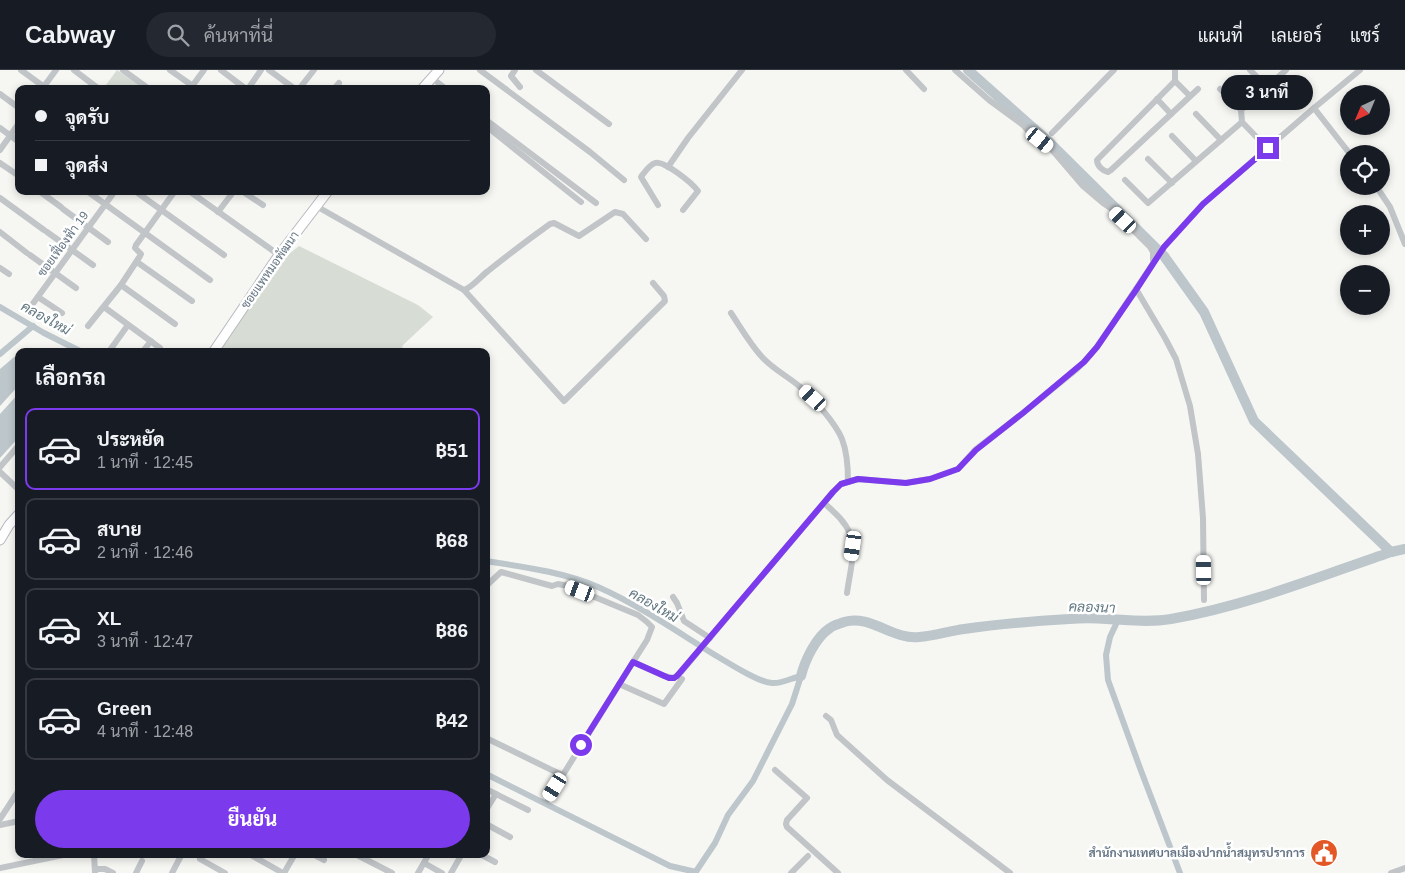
<!DOCTYPE html>
<html lang="th">
<head>
<meta charset="utf-8">
<style>
	:root { --surface:#171b24; --page:#242831; --text:#f1f3f6; --muted:#9ea1a6; --line:#363941; --accent:#7c3aed }
	body { margin:0; font-family:Helvetica,Sarabun,sans-serif; background:var(--page); color:var(--text); height:100vh; display:flex; flex-direction:column; font-size:19px; white-space:nowrap }
	* { box-sizing:border-box; margin:0 }
	p { font-size:16px; color:var(--muted) }
	.icon { flex:none; width:28px; height:28px; fill:none; stroke:currentColor; stroke-width:2; stroke-linecap:round; stroke-linejoin:round }
	.map { position:relative; flex:1; overflow:hidden }
	.details { position:absolute; left:15px; top:278px; width:475px; height:510px; display:flex; flex-direction:column; background:var(--surface); border-radius:10px; box-shadow:0 2px 8px #0003 }
	.details>* { flex:none }
	.top-card { position:absolute; left:15px; top:15px; width:475px; height:110px; border-radius:10px; box-shadow:0 2px 8px #0003; display:grid; align-content:center; height:110px; padding:0 20px; background:var(--surface) }
	.needle { width:32px; rotate:224deg }
	.tools { position:absolute; left:1340px; top:15px; display:grid; gap:10px }
	.tools a { display:grid; place-items:center; width:50px; height:50px; border-radius:50%; background:var(--surface); box-shadow:0 2px 8px #0003; font-size:25px }
	.end { position:absolute; width:22px; height:22px; margin:-11px; border:6px solid #7c3aed; background:#fff; box-shadow:0 0 0 2px #fff }
	.from { border-radius:50% }
	.bubble { position:absolute; height:35px; border-radius:18px; background:var(--surface); box-shadow:0 2px 8px #0003; font-size:16px; font-weight:700; line-height:35px; text-align:center }
	.car { position:absolute; width:15px; height:30px; margin:-15px -8px; border-radius:6px; box-shadow:0 0 4px 1px #0007; background:linear-gradient(#fff 24%,#345 0 40%,#fff 0 76%,#345 0 86%,#fff 0) }
	.top-card b { display:flex; align-items:center; gap:18px; height:48px; font-size:19px }
	.top-card b+b { border-top:1px solid var(--line) }
	.top-card i { width:12px; height:12px; background:var(--text) }
	ul { padding:0; list-style:none }
	li { display:flex; align-items:center; gap:15px; height:82px; margin:0 10px 8px; padding:0 10px; border:2px solid var(--line); border-radius:10px }
	li div { flex:1 }
	li b { display:block; font-size:19px }
	li em { font-style:normal; font-weight:700 }
	li.selected { border-color:var(--accent) }
	li>.icon { width:45px; height:45px; stroke-width:1.5 }
	h2 { padding:0 20px; font-size:22px; line-height:60px }
	.button { display:flex; gap:10px; margin-top:auto; padding:10px 20px }
	.button a { flex:1; height:58px; border-radius:30px; background:var(--accent); color:#fff; font-size:20px; font-weight:700; line-height:58px; text-align:center }
	header { display:flex; align-items:center; gap:30px; box-sizing:border-box; height:70px; padding:0 25px; background:var(--surface); border-bottom:1px solid var(--line) }
	header strong { font-size:24px }
	nav { display:flex; gap:28px; margin-inline-start:auto; font-size:18px }
	.search { width:350px; height:45px; background:var(--page); display:flex; align-items:center; gap:12px; box-sizing:border-box; padding:0 18px; border-radius:28px; color:var(--muted); font-size:19px }
	.map>svg:first-child { display:block }
	.green { fill:#d7ddd4 }
	.water { fill:#bcc6cb }
	.lines { fill:none; stroke-linecap:round; stroke-linejoin:round }
	.canal { stroke:#bcc6cb; stroke-width:6 }
	.river { stroke:#bcc6cb; stroke-width:10 }
	.secondary-casing { stroke:#b6babf; stroke-width:11 }
	.street { stroke:#c1c5c8; stroke-width:6 }
	.secondary { stroke:#fff; stroke-width:9 }
	.route { stroke:#7c3aed; stroke-width:6 }
	.labels { text-anchor:middle; stroke-width:5; stroke-linejoin:round; paint-order:stroke }
	.street-label { font-size:12px; fill:#657584; stroke:#fff }
	.poi-label { font-size:12px; font-weight:bold; fill:#657584; stroke:#fff; text-anchor:end }
	.water-label { font-size:14px; font-style:italic; fill:#617780; stroke:#fff }
</style>
</head>
<body>
<header>
<strong>Cabway</strong>
<div class="search"><svg class="icon" aria-label="search" viewBox="0 0 24 24"><circle cx="10" cy="10" r="6"/><path d="M15 15l6 6"/></svg>ค้นหาที่นี่</div>
<nav><a>แผนที่</a><a>เลเยอร์</a><a>แชร์</a></nav>
</header>
<div class="map">
<svg width="1405" height="803" viewBox="0 0 1405 803">
	<rect width="100%" height="100%" fill="#f6f6f3"/>
	<g class="green">
		<path d="M117 0 142 17 140 19H103Z"/>
		<path d="M299 176 418 235 433 247 402 276 404 281H219L258 224 289 184Z"/>
	</g>
	<g class="water">
		<path d="M19 283V315L0 336V299Z"/>
		<path d="M19 323V367L0 388V344Z"/>
	</g>
	<g class="lines">
		<g class="canal">
			<path d="M0 237 44 263 80 281"/>
			<path d="M0 284 33 256"/>
			<path d="M486 491C524 497 563 502 598 517 641 536 680 564 720 588 732 595 758 612 772 613 781 614 792 608 801 606L792 634 753 711 728 745 715 773 695 803"/>
			<path d="M1118 550 1110 567 1106 585 1108 610 1140 698 1180 803"/>
			<path d="M486 704 670 796 696 802"/>
		</g>
		<g class="river">
			<path d="M968 0 1048 71 1164 186 1204 242 1254 351 1391 482"/>
			<path d="M801 606C805 590 816 567 830 558 833 555 839 554 844 552 870 544 893 570 919 567 934 566 949 561 964 559 999 554 1034 551 1069 549 1081 548 1095 548 1107 549 1128 550 1149 553 1171 549 1246 536 1318 507 1391 482L1405 479"/>
		</g>
		<g class="secondary-casing">
			<g id="secondary">
				<path d="M422 19 439 0"/>
				<path d="M214 281 279 185 328 121"/>
				<path d="M0 470 9 455 19 444"/>
			</g>
		</g>
		<g class="street">
			<path d="M21 0 47 19"/>
			<path d="M74 0 99 19"/>
			<path d="M123 0 149 19"/>
			<path d="M170 0 190 14"/>
			<path d="M221 0 246 19"/>
			<path d="M269 0 295 19"/>
			<path d="M480 0 590 82 624 110"/>
			<path d="M515 0 511 6 520 17"/>
			<path d="M536 0 609 54"/>
			<path d="M906 0 924 19"/>
			<path d="M955 0 989 30 1023 55 1030 63 1053 81 1083 116 1103 133 1112 139 1150 177 1153 182V190"/>
			<path d="M1175 0V11L1097 90C1097 96 1103 101 1108 102L1111 100 1198 19"/>
			<path d="M1250 0 1267 17"/>
			<path d="M432 8 446 19"/>
			<path d="M1175 11 1190 26"/>
			<path d="M42 19 56 0"/>
			<path d="M190 19 204 0"/>
			<path d="M248 19 261 0"/>
			<path d="M299 19 314 0"/>
			<path d="M334 19 339 13"/>
			<path d="M1220 19 1241 40"/>
			<path d="M0 24 19 38"/>
			<path d="M1157 29 1171 44"/>
			<path d="M1314 38 1350 84"/>
			<path d="M1196 44 1221 70"/>
			<path d="M486 50 596 133"/>
			<path d="M1242 52 1241 40 1286 0"/>
			<path d="M486 56 581 132"/>
			<path d="M0 58 19 72"/>
			<path d="M1052 63 1114 0"/>
			<path d="M1172 66 1196 91"/>
			<path d="M0 80 19 53"/>
			<path d="M1148 89 1172 113"/>
			<path d="M0 93 19 106"/>
			<path d="M668 97 688 68 742 0"/>
			<path d="M1125 110 1148 133 1242 52 1267 78"/>
			<path d="M1376 116 1390 137 1405 174"/>
			<path d="M39 121 61 137"/>
			<path d="M87 121 210 210"/>
			<path d="M135 121 224 185"/>
			<path d="M189 121 279 185"/>
			<path d="M242 121 263 135"/>
			<path d="M0 128 44 160"/>
			<path d="M658 135 641 107C644 103 649 95 655 93 664 90 692 113 698 121L683 140"/>
			<path d="M316 136 464 220C473 217 480 207 488 201 508 185 529 169 550 154L554 153 579 166 615 142 623 144 646 169"/>
			<path d="M63 139 108 172"/>
			<path d="M218 142 234 121"/>
			<path d="M0 162 27 183"/>
			<path d="M47 162 93 195"/>
			<path d="M30 185 76 218"/>
			<path d="M137 192 192 231"/>
			<path d="M0 198 9 204"/>
			<path d="M121 215 175 254"/>
			<path d="M1136 219 1165 268 1176 289 1190 336 1198 384 1203 448 1204 530"/>
			<path d="M464 220 564 331 665 231 664 226 653 213"/>
			<path d="M38 227 62 243"/>
			<path d="M104 237 160 278"/>
			<path d="M29 239 115 121"/>
			<path d="M731 243C741 258 750 274 762 287 773 299 787 306 799 316 812 326 836 354 842 369 847 382 848 398 848 411"/>
			<path d="M88 256 121 215 140 186 141 184 135 178 136 175 175 121"/>
			<path d="M110 280 128 255"/>
			<path d="M143 281 151 271"/>
			<path d="M0 397 19 375"/>
			<path d="M0 402 19 420"/>
			<path d="M824 433C834 442 845 451 850 464 857 479 849 506 847 523"/>
			<path d="M486 516 501 502 552 516 558 514 568 516 638 545 647 552 652 557 647 570 633 592 664 606 674 608 681 602 833 422 841 414 858 409 905 413 930 409 958 399 975 380 1023 343 1077 299 1084 292 1097 277 1136 219 1164 177 1203 134 1314 38 1360 0"/>
			<path d="M673 527 677 533 684 551 710 568"/>
			<path d="M619 614 664 634 682 609"/>
			<path d="M826 646 831 650 837 665 887 710 1010 803"/>
			<path d="M486 668 562 705"/>
			<path d="M775 700 807 728 787 750 786 754 787 757 838 803"/>
			<path d="M486 719 528 740"/>
			<path d="M548 729 633 592"/>
			<path d="M486 740 496 724"/>
			<path d="M0 749 19 720"/>
			<path d="M486 754 510 767"/>
			<path d="M0 755 19 751"/>
			<path d="M94 784 95 803"/>
			<path d="M249 784 283 803"/>
			<path d="M313 784 324 790"/>
			<path d="M355 784 392 803"/>
			<path d="M480 784 495 792"/>
			<path d="M200 789 225 803"/>
			<path d="M424 793 442 803"/>
			<path d="M0 798 68 784"/>
			<path d="M96 799H105L113 803"/>
			<path d="M136 803 142 791"/>
			<path d="M172 803 182 784"/>
			<path d="M284 803 295 784"/>
			<path d="M418 803 429 784"/>
			<path d="M451 803 462 784"/>
			<path d="M791 803 808 786"/>
			<path d="M1391 803 1405 798"/>
		</g>
		<use href="#secondary" class="secondary"/>
	</g>
	<g class="lines">
		<path class="route" d="M581 675 633 592 669 608H674L677 606 833 422 841 414 858 409 906 413 930 409 958 399 976 380 1023 343 1084 292 1097 277 1136 220 1164 177 1203 134 1268 78"/>
	</g>
	<defs>
		<g id="civic-disc" transform="scale(1.4375)"><circle r="9.5" fill="#e35726" stroke="#fff"/><path d="M-.6-6.5H3V-4.5H.6V-3L4-1V1h2V6H-6V1h2V-1L-.6-3ZM-1.2 2.5V6h2.4V2.5Z" fill="#fff"/></g>
	</defs>
	<g fill-rule="evenodd">
		<use href="#civic-disc" x="1324" y="783"/>
	</g>
	<g class="labels">
		<g class="street-label">
			<text transform="translate(63 174) rotate(-54)" y="4">ซอยเฟื่องฟ้า 19</text>
			<text transform="translate(270 200) rotate(-55)" y="4">ซอยแพหมอพัฒนา</text>
		</g>
		<g class="poi-label">
			<text x="1305" y="787">สำนักงานเทศบาลเมืองปากน้ำสมุทรปราการ</text>
		</g>
		<g class="water-label">
			<text transform="translate(46 248) rotate(29)" y="5">คลองใหม่</text>
			<text transform="translate(654 535) rotate(30)" y="5">คลองใหม่</text>
			<text transform="translate(1092 537) rotate(2)" y="5">คลองนา</text>
		</g>
	</g>
</svg>
<div class="tools">
<a><svg class="needle" viewBox="-14 -14 28 28"><path d="M0-13l5 13h-10z" fill="#e53935"/><path d="M0 13l5-13h-10z" fill="#9ea1a6"/></svg></a>
<a><svg class="icon" aria-label="locate" viewBox="0 0 24 24"><circle cx="12" cy="12" r="6"/><path d="M12 2v4M12 18v4M2 12h4M18 12h4"/></svg></a>
<a>+</a>
<a>−</a>
</div>
<i class="end from" style="left:581px;top:675px"></i>
<i class="end" style="left:1268px;top:78px"></i>
<div class="bubble" style="left:1221px;top:5px;width:92px">3 นาที</div>
<i class="car" style="left:1040px;top:70px;rotate:129deg"></i>
<i class="car" style="left:1123px;top:150px;rotate:313deg"></i>
<i class="car" style="left:813px;top:328px;rotate:312deg"></i>
<i class="car" style="left:853px;top:476px;rotate:188deg"></i>
<i class="car" style="left:1204px;top:500px;rotate:359deg"></i>
<i class="car" style="left:580px;top:521px;rotate:291deg"></i>
<i class="car" style="left:555px;top:717px;rotate:212deg"></i>
<div class="top-card">
<b><i class="from"></i>จุดรับ</b>
<b><i></i>จุดส่ง</b>
</div>
<section class="details">
<h2>เลือกรถ</h2>
<ul>
<li class="selected"><svg class="icon" aria-label="car" viewBox="0 0 24 24"><path d="M5 17H2v-5l4-1 3-4h7l3 4 3 1v5h-3M9 17h6M6 11h13"/><circle cx="7" cy="17" r="2"/><circle cx="17" cy="17" r="2"/></svg><div><b>ประหยัด</b><p>1 นาที · 12:45</p></div><em>฿51</em></li>
<li><svg class="icon" aria-label="car" viewBox="0 0 24 24"><path d="M5 17H2v-5l4-1 3-4h7l3 4 3 1v5h-3M9 17h6M6 11h13"/><circle cx="7" cy="17" r="2"/><circle cx="17" cy="17" r="2"/></svg><div><b>สบาย</b><p>2 นาที · 12:46</p></div><em>฿68</em></li>
<li><svg class="icon" aria-label="car" viewBox="0 0 24 24"><path d="M5 17H2v-5l4-1 3-4h7l3 4 3 1v5h-3M9 17h6M6 11h13"/><circle cx="7" cy="17" r="2"/><circle cx="17" cy="17" r="2"/></svg><div><b>XL</b><p>3 นาที · 12:47</p></div><em>฿86</em></li>
<li><svg class="icon" aria-label="car" viewBox="0 0 24 24"><path d="M5 17H2v-5l4-1 3-4h7l3 4 3 1v5h-3M9 17h6M6 11h13"/><circle cx="7" cy="17" r="2"/><circle cx="17" cy="17" r="2"/></svg><div><b>Green</b><p>4 นาที · 12:48</p></div><em>฿42</em></li>
</ul>
<div class="button"><a>ยืนยัน</a></div>
</section>
</div>
</body>
</html>
